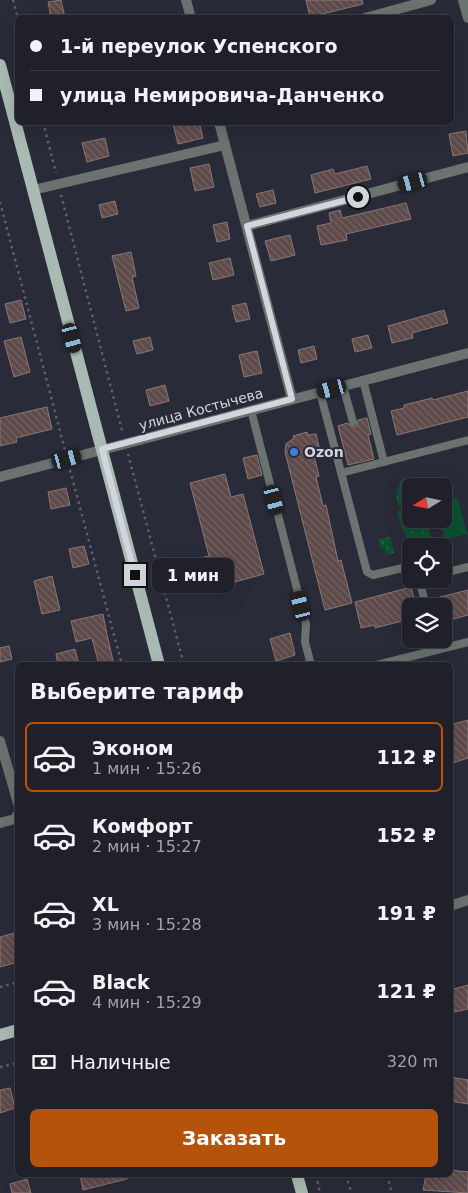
<!DOCTYPE html>
<html lang="ru">
<head>
<meta charset="utf-8">
<style>
	:root { --surface:#20202b; --page:#2d2d37; --text:#f1f3f6; --muted:#a2a3a9; --line:#3d3e47; --accent:#b45309 }
	body { margin:0; font-family:"DejaVu Sans",sans-serif; background:var(--page); color:var(--text); height:100vh; display:flex; flex-direction:column; font-size:19px; white-space:nowrap }
	* { box-sizing:border-box; margin:0 }
	p { font-size:16px; color:var(--muted) }
	.icon { flex:none; width:28px; height:28px; fill:none; stroke:currentColor; stroke-width:2; stroke-linecap:round; stroke-linejoin:round }
	.map { position:relative; flex:1; overflow:hidden }
	.drawer { position:absolute; left:15px; top:662px; width:438px; height:515px; display:flex; flex-direction:column; background:var(--surface); border-radius:8px; box-shadow:0 5px 20px #0002,0 0 0 1px var(--line) }
	.drawer>* { flex:none }
	.top-card { position:absolute; left:15px; top:15px; width:439px; height:110px; border-radius:8px; box-shadow:0 5px 20px #0002,0 0 0 1px var(--line); display:grid; align-content:center; height:110px; padding:0 15px; background:var(--surface) }
	.needle { width:32px; rotate:260deg }
	.fabs { position:absolute; left:402px; top:478px; display:grid; gap:10px }
	.fabs a { display:grid; place-items:center; width:50px; height:50px; border-radius:8px; background:var(--surface); box-shadow:0 5px 20px #0002,0 0 0 1px var(--line); font-size:25px }
	.end { position:absolute; width:22px; height:22px; margin:-11px; border:6px solid #d3d5de; background:#111; box-shadow:0 0 0 2px #111 }
	.from { border-radius:50% }
	.bubble { position:absolute; height:35px; border-radius:8px; background:var(--surface); box-shadow:0 5px 20px #0002,0 0 0 1px var(--line); font-size:16px; font-weight:600; line-height:35px; text-align:center }
	.car { position:absolute; width:15px; height:30px; margin:-15px -8px; border-radius:6px; box-shadow:0 0 4px 1px #0007; background:linear-gradient(#222 24%,#8ab4d8 0 40%,#222 0 76%,#8ab4d8 0 86%,#222 0) }
	.top-card b { display:flex; align-items:center; gap:18px; height:48px; font-size:19px }
	.top-card b+b { border-top:1px solid var(--line) }
	.top-card i { width:12px; height:12px; background:var(--text) }
	ul { padding:0; list-style:none }
	li { display:flex; align-items:center; gap:15px; height:70px; margin:0 10px 8px; padding:0 5px; border:2px solid transparent; border-radius:8px }
	li div { flex:1 }
	li b { display:block; font-size:19px }
	li em { font-style:normal; font-weight:600 }
	li.on { border-color:var(--accent) }
	li>.icon { width:45px; height:45px; stroke-width:1.5 }
	h2 { padding:0 15px; font-size:22px; line-height:60px }
	.pay { display:flex; align-items:center; gap:12px; height:55px; padding:0 15px; font-size:19px }
	.pay p { margin-inline-start:auto }
	.cta { display:flex; gap:10px; margin-top:auto; padding:10px 15px }
	.cta a { flex:1; height:58px; border-radius:8px; background:var(--accent); color:#fff; font-size:20px; font-weight:600; line-height:58px; text-align:center }
	.map>svg:first-child { display:block }
	.park { fill:url(#park-dots) }
	.pitch { fill:#0b522f }
	.building { fill:url(#building-back-hatch); stroke:#8b7675 }
	.lines { fill:none; stroke-linecap:round; stroke-linejoin:round }
	.path { stroke:#5e606c; stroke-width:2.5; stroke-dasharray:2.5 4; stroke-linecap:butt }
	.service { stroke:#6a736f; stroke-width:8 }
	.minor { stroke:#6a736f; stroke-width:10 }
	.tertiary { stroke:#6a736f; stroke-width:10 }
	.primary { stroke:#a8bab2; stroke-width:12 }
	.route { stroke:#d3d5de; stroke-width:6 }
	.shop-dot { fill:#3f7fe0; stroke:#2a2b39; stroke-width:2 }
	.labels { text-anchor:middle; stroke-width:4; stroke-linejoin:round; paint-order:stroke }
	.street-label { font-size:14px; fill:#d3d5de; stroke:#2a2b39 }
	.poi-label { font-size:14px; font-weight:bold; fill:#d3d5de; stroke:#2a2b39; text-anchor:start }
</style>
</head>
<body>
<div class="map">
<svg width="468" height="1193" viewBox="0 0 468 1193">
	<defs>
		<pattern id="park-dots" width="8" height="8" patternUnits="userSpaceOnUse" patternTransform="scale(1.25)"><rect width="8" height="8" fill="#0b522f"/><path d="M2 2h.1M6 6h.1" fill="none" stroke="#2e6a4d" stroke-width="1.8" stroke-linecap="round"/></pattern>
		<pattern id="building-back-hatch" width="6" height="6" patternUnits="userSpaceOnUse" patternTransform="scale(1.25)"><rect width="6" height="6" fill="#5d4a49"/><path d="M-1 5l2 2M0 0l6 6M5-1l2 2" fill="none" stroke="#736363"/></pattern>
	</defs>
	<rect width="100%" height="100%" fill="#2a2b39"/>
	<g class="park">
		<path d="M402 477 408 479 409 486 405 487 411 504 399 507 396 496Z"/>
		<path d="M411 508V519H426L433 546C406 546 404 535 397 512Z"/>
		<path d="M390 537 394 553 386 555 384 548 381 549 378 539Z"/>
	</g>
	<path class="pitch" d="M457 497 467 534 445 539 440 519H444V501Z"/>
	<g class="building">
		<path d="M61 0 65 18H51L48 2Z"/>
		<path d="M306 0H362L363 4 310 17Z"/>
		<path d="M180 122H199L203 138 178 144 173 124Z"/>
		<path d="M466 131 468 153 453 156 449 134Z"/>
		<path d="M105 138 109 156 87 162 82 143Z"/>
		<path d="M209 164 214 187 195 191 190 168Z"/>
		<path d="M367 166 371 179 315 193 311 175 333 169 335 174Z"/>
		<path d="M273 190 276 203 260 207 256 194Z"/>
		<path d="M115 201 118 214 102 218 99 205Z"/>
		<path d="M406 203 411 219 346 234 347 240 321 245 317 226 331 223 329 213 340 210 342 218Z"/>
		<path d="M227 222 230 239 217 242 213 225Z"/>
		<path d="M290 235 295 255 271 261 265 241Z"/>
		<path d="M131 252 136 276 132 277 139 308 126 311 112 256Z"/>
		<path d="M230 258 234 275 213 280 209 263Z"/>
		<path d="M21 300 26 319 10 323 5 304Z"/>
		<path d="M246 303 250 319 236 322 232 306Z"/>
		<path d="M444 310 448 323 412 333 413 338 392 343 388 326Z"/>
		<path d="M368 335 372 348 355 352 352 339Z"/>
		<path d="M21 337 30 372 14 377 4 341Z"/>
		<path d="M150 337 153 350 137 354 133 341Z"/>
		<path d="M314 346 317 359 301 363 298 350Z"/>
		<path d="M257 351 262 373 244 377 239 355Z"/>
		<path d="M165 385 169 401 150 406 146 390Z"/>
		<path d="M468 391V417L397 435 391 411 404 408V405L432 398 433 400Z"/>
		<path d="M47 407 52 429 16 438 17 442 0 446V418Z"/>
		<path d="M367 418 371 434 368 435 374 459 348 465 338 426 347 423 354 427 357 426 358 420Z"/>
		<path d="M307 432 308 435 316 434 321 455 314 456 319 476 316 477 323 506 326 505 338 561 341 560 352 603 325 610 285 452 286 444 294 438 293 436Z"/>
		<path d="M257 455 262 475 248 479 243 458Z"/>
		<path d="M225 474 231 497 243 494 264 574 231 583 233 587 213 592 204 557 209 556 190 483Z"/>
		<path d="M66 488 70 505 51 509 48 492Z"/>
		<path d="M84 546 89 564 73 568 69 549Z"/>
		<path d="M52 576 60 610 42 614 34 581Z"/>
		<path d="M411 587 416 606H411V615L405 617 406 620 375 628V625L361 628 355 602Z"/>
		<path d="M468 590V615L446 621 440 597Z"/>
		<path d="M103 614 107 635 114 665H99L92 638 76 642 71 621Z"/>
		<path d="M290 633 295 655 276 661 270 639Z"/>
		<path d="M9 646 12 659 0 662V648Z"/>
		<path d="M75 649 79 665H58L56 654Z"/>
		<path d="M468 720V758L450 764V725Z"/>
		<path d="M18 932V962L0 967V937Z"/>
		<path d="M468 985V1009L450 1013V990Z"/>
		<path d="M450 1077 468 1080V1104L450 1101Z"/>
		<path d="M10 1088 15 1108 0 1113V1090Z"/>
		<path d="M450 1170 468 1172V1193L423 1190 426 1175H450Z"/>
		<path d="M80 1175H127V1179L83 1190Z"/>
		<path d="M27 1179 31 1193H12L10 1184Z"/>
	</g>
	<g class="lines">
		<g class="path">
			<path d="M13 0 18 18"/>
			<path d="M43 122 56 173"/>
			<path d="M61 195 123 434"/>
			<path d="M0 202 65 450"/>
			<path d="M128 454 184 665"/>
			<path d="M70 470 122 665"/>
			<path d="M0 987 18 982"/>
			<path d="M0 1067 18 1063"/>
			<path d="M316 1175 320 1193"/>
			<path d="M345 1175 352 1193"/>
			<path d="M387 1175 392 1193"/>
		</g>
		<g class="service">
			<path d="M363 380 384 462"/>
			<path d="M343 386 353 422"/>
			<path d="M320 392 367 572 373 575 411 566"/>
			<path d="M251 410 306 624 305 642 311 665"/>
			<path d="M341 473 468 440"/>
			<path d="M444 573 468 567"/>
			<path d="M419 579 426 606"/>
			<path d="M434 639 437 650"/>
			<path d="M377 665 468 642"/>
		</g>
		<g class="minor">
			<path d="M186 0 191 18"/>
			<path d="M463 0 468 18"/>
			<path d="M365 18 431 0"/>
			<path d="M219 122 292 399"/>
			<path d="M33 190 225 145"/>
			<path d="M247 226 468 167"/>
			<path d="M0 477 468 353"/>
			<path d="M0 741 18 803"/>
			<path d="M0 823 15 819 18 814"/>
		</g>
		<path class="tertiary" d="M450 906 468 900"/>
		<g class="primary">
			<path d="M0 65 159 665"/>
			<path d="M0 1035 18 1030"/>
			<path d="M297 1175 302 1193"/>
		</g>
	</g>
	<g class="lines">
		<path class="route" d="M135 575 102 449 292 399 247 226 358 197"/>
	</g>
	<circle class="shop-dot" cx="294" cy="452" r="5"/>
	<g class="labels">
		<g class="street-label">
			<text transform="translate(201 409) rotate(-15)" y="5">улица Костычева</text>
		</g>
		<g class="poi-label">
			<text x="304" y="457">Ozon</text>
		</g>
	</g>
</svg>
<div class="fabs">
<a><svg class="needle" viewBox="-14 -14 28 28"><path d="M0-13l5 13h-10z" fill="#e53935"/><path d="M0 13l5-13h-10z" fill="#a2a3a9"/></svg></a>
<a><svg class="icon" aria-label="locate" viewBox="0 0 24 24"><circle cx="12" cy="12" r="6"/><path d="M12 2v4M12 18v4M2 12h4M18 12h4"/></svg></a>
<a><svg class="icon" aria-label="layers" viewBox="0 0 24 24"><path d="M12 4l9 5-9 5-9-5zM3 14l9 5 9-5"/></svg></a>
</div>
<i class="end from" style="left:358px;top:197px"></i>
<i class="end" style="left:135px;top:575px"></i>
<div class="bubble" style="left:152px;top:558px;width:82px">1 мин</div>
<i class="car" style="left:413px;top:182px;rotate:255deg"></i>
<i class="car" style="left:72px;top:338px;rotate:165deg"></i>
<i class="car" style="left:332px;top:389px;rotate:255deg"></i>
<i class="car" style="left:67px;top:459px;rotate:75deg"></i>
<i class="car" style="left:274px;top:500px;rotate:165deg"></i>
<i class="car" style="left:301px;top:606px;rotate:346deg"></i>
<div class="top-card">
<b><i class="from"></i>1-й переулок Успенского</b>
<b><i></i>улица Немировича-Данченко</b>
</div>
<section class="drawer">
<h2>Выберите тариф</h2>
<ul>
<li class="on"><svg class="icon" aria-label="car" viewBox="0 0 24 24"><path d="M5 17H2v-5l4-1 3-4h7l3 4 3 1v5h-3M9 17h6M6 11h13"/><circle cx="7" cy="17" r="2"/><circle cx="17" cy="17" r="2"/></svg><div><b>Эконом</b><p>1 мин · 15:26</p></div><em>112 ₽</em></li>
<li><svg class="icon" aria-label="car" viewBox="0 0 24 24"><path d="M5 17H2v-5l4-1 3-4h7l3 4 3 1v5h-3M9 17h6M6 11h13"/><circle cx="7" cy="17" r="2"/><circle cx="17" cy="17" r="2"/></svg><div><b>Комфорт</b><p>2 мин · 15:27</p></div><em>152 ₽</em></li>
<li><svg class="icon" aria-label="car" viewBox="0 0 24 24"><path d="M5 17H2v-5l4-1 3-4h7l3 4 3 1v5h-3M9 17h6M6 11h13"/><circle cx="7" cy="17" r="2"/><circle cx="17" cy="17" r="2"/></svg><div><b>XL</b><p>3 мин · 15:28</p></div><em>191 ₽</em></li>
<li><svg class="icon" aria-label="car" viewBox="0 0 24 24"><path d="M5 17H2v-5l4-1 3-4h7l3 4 3 1v5h-3M9 17h6M6 11h13"/><circle cx="7" cy="17" r="2"/><circle cx="17" cy="17" r="2"/></svg><div><b>Black</b><p>4 мин · 15:29</p></div><em>121 ₽</em></li>
</ul>
<div class="pay"><svg class="icon" aria-label="cash" viewBox="0 0 24 24"><path d="M3 7h18v10H3z"/><circle cx="12" cy="12" r="2"/></svg>Наличные<p>320 m</p></div>
<div class="cta"><a>Заказать</a></div>
</section>
</div>
</body>
</html>
